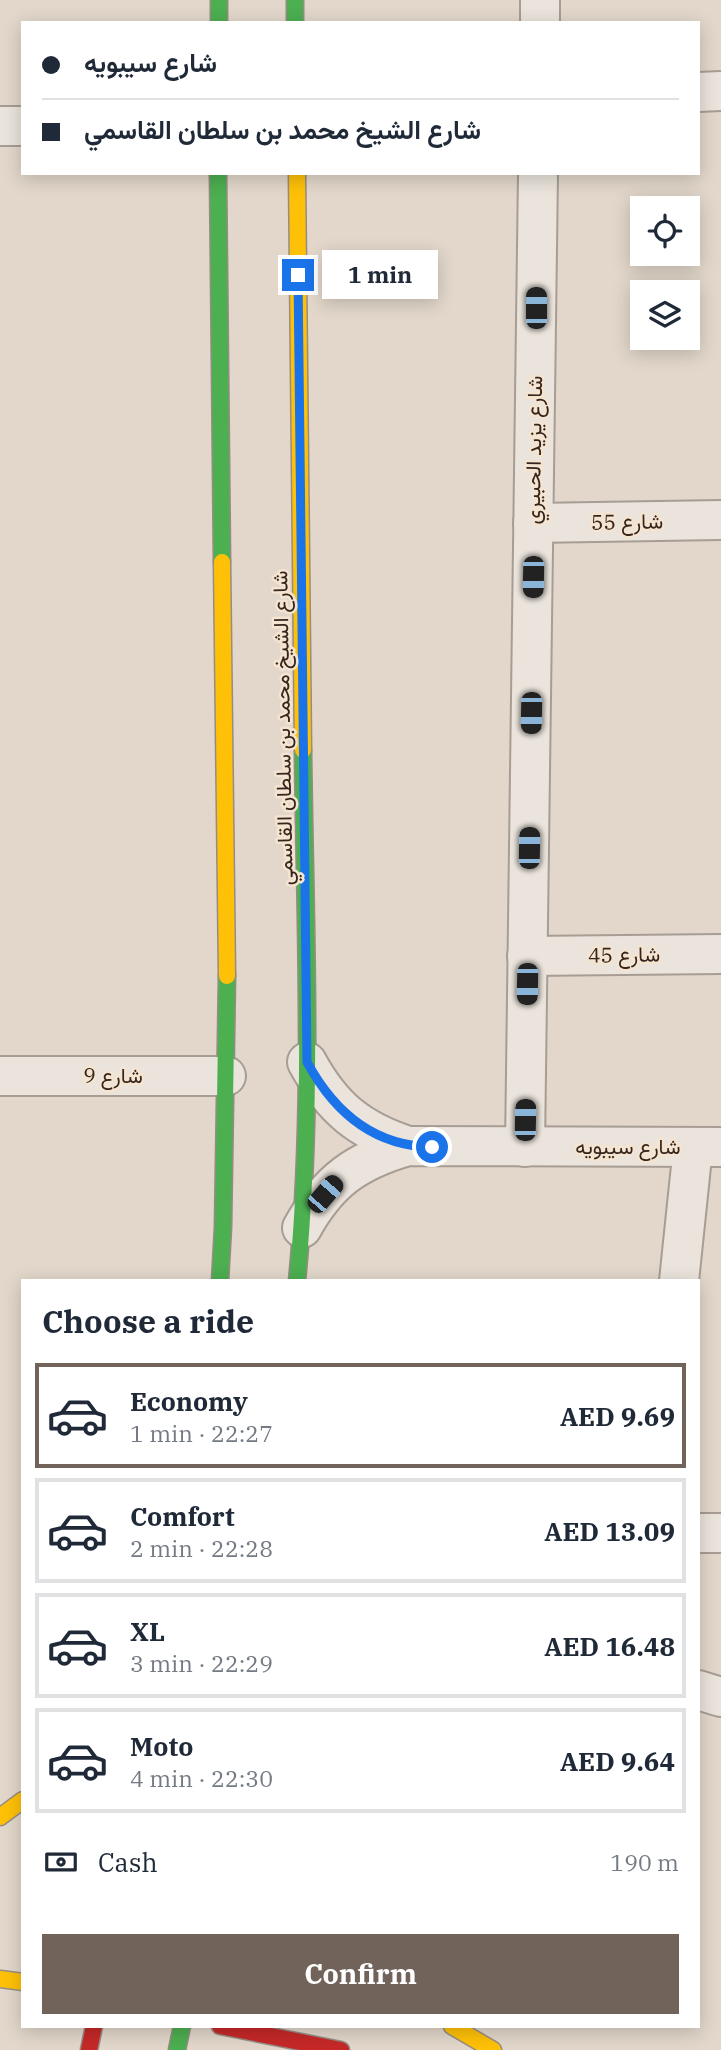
<!DOCTYPE html>
<html lang="en">
<head>
<meta charset="utf-8">
<style>
	:root { --surface:#fff; --page:#f6f6f7; --text:#1f2937; --muted:#747a83; --line:#e0e1e3; --accent:#72635a }
	body { margin:0; font-family:"IBM Plex Serif",Vazirmatn,serif; background:var(--page); color:var(--text); height:100vh; display:flex; flex-direction:column; font-size:26px; white-space:nowrap }
	* { box-sizing:border-box; margin:0 }
	p { font-size:23px; color:var(--muted) }
	.icon { flex:none; width:38px; height:38px; fill:none; stroke:currentColor; stroke-width:2; stroke-linecap:round; stroke-linejoin:round }
	.map { position:relative; flex:1; overflow:hidden }
	.sheet { position:absolute; left:21px; top:1279px; width:679px; height:749px; display:flex; flex-direction:column; background:var(--surface); border-radius:0px; box-shadow:0 4px 18px #0003 }
	.sheet>* { flex:none }
	.top-card { position:absolute; left:21px; top:21px; width:679px; height:154px; border-radius:0px; box-shadow:0 4px 18px #0003; display:grid; align-content:center; height:154px; padding:0 21px; background:var(--surface) }
	.fabs { position:absolute; left:630px; top:196px; display:grid; gap:14px }
	.fabs a { display:grid; place-items:center; width:70px; height:70px; border-radius:0px; background:var(--surface); box-shadow:0 4px 18px #0003; font-size:35px }
	.end { position:absolute; width:32px; height:32px; margin:-16px; border:9px solid #1a73e8; background:#fff; box-shadow:0 0 0 4px #fff }
	.from { border-radius:50% }
	.bubble { position:absolute; height:49px; border-radius:0px; background:var(--surface); box-shadow:0 4px 18px #0003; font-size:23px; font-weight:700; line-height:49px; text-align:center }
	.car { position:absolute; width:21px; height:42px; margin:-21px -10px; border-radius:9px; box-shadow:0 0 5px 2px #0007; background:linear-gradient(#222 24%,#8ab4d8 0 40%,#222 0 76%,#8ab4d8 0 86%,#222 0) }
	.top-card b { display:flex; align-items:center; gap:24px; height:66px; font-size:26px }
	.top-card b+b { border-top:2px solid var(--line) }
	.top-card i { width:18px; height:18px; background:var(--text) }
	ul { padding:0; list-style:none }
	li { display:flex; align-items:center; gap:21px; height:105px; margin:0 14px 10px; padding:0 7px; border:4px solid var(--line); border-radius:0px }
	li div { flex:1 }
	li b { display:block; font-size:26px }
	li em { font-style:normal; font-weight:700 }
	li.active { border-color:var(--accent) }
	li>.icon { width:63px; height:63px; stroke-width:1.5 }
	h2 { padding:0 21px; font-size:32px; line-height:84px }
	.pay { display:flex; align-items:center; gap:18px; height:77px; padding:0 21px; font-size:26px }
	.pay p { margin-inline-start:auto }
	.primary-button { display:flex; gap:14px; margin-top:auto; padding:14px 21px }
	.primary-button a { flex:1; height:80px; border-radius:0px; background:var(--accent); color:#fff; font-size:28px; font-weight:700; line-height:80px; text-align:center }
	.map>svg:first-child { display:block }
	.lines { fill:none; stroke-linecap:round; stroke-linejoin:round }
	.street-casing { stroke:#a79d94; stroke-width:42 }
	.fast-casing { stroke:#978c84; stroke-width:19 }
	.slow-casing { stroke:#978c84; stroke-width:19 }
	.jam-casing { stroke:#978c84; stroke-width:19 }
	.street { stroke:#eae4dc; stroke-width:38 }
	.fast { stroke:#4caf50; stroke-width:16 }
	.slow { stroke:#ffc107; stroke-width:16 }
	.jam { stroke:#c62828; stroke-width:16 }
	.route { stroke:#1a73e8; stroke-width:9 }
	.labels { text-anchor:middle; stroke-width:5; stroke-linejoin:round; paint-order:stroke }
	.street-label { font-size:21px; fill:#35251d; stroke:#f4e4d0 }
</style>
</head>
<body>
<div class="map">
<svg width="721" height="2050" viewBox="0 0 721 2050">
	<rect width="100%" height="100%" fill="#e2d7ca"/>
	<g class="lines">
		<g class="street-casing">
			<g id="street">
				<path d="M540 23V0"/>
				<path d="M698 92 721 91"/>
				<path d="M0 126H23"/>
				<path d="M533 523 721 520"/>
				<path d="M527 956 721 954"/>
				<path d="M307 1062C332 1108 359 1130 408 1146"/>
				<path d="M0 1076H226"/>
				<path d="M525 1147 538 173"/>
				<path d="M302 1228C328 1181 356 1161 408 1146L721 1147"/>
				<path d="M679 1281 693 1147"/>
				<path d="M698 1533H721"/>
				<path d="M698 1690 721 1697"/>
			</g>
		</g>
		<g class="fast-casing">
			<g id="fast">
				<path d="M219 0V23"/>
				<path d="M295 0V23"/>
				<path d="M218 173 222 562"/>
				<path d="M220 1281 223 1227 227 976"/>
				<path d="M297 1281C314 1105 305 926 303 750"/>
				<path d="M177 2050 182 2026"/>
			</g>
		</g>
		<g class="slow-casing">
			<g id="slow">
				<path d="M297 173 303 750"/>
				<path d="M222 562 227 976"/>
				<path d="M0 1817 23 1800"/>
				<path d="M0 1979 23 1982"/>
				<path d="M452 2026 493 2050"/>
			</g>
		</g>
		<g class="jam-casing">
			<g id="jam">
				<path d="M220 2026 341 2050"/>
				<path d="M89 2050 94 2026"/>
			</g>
		</g>
		<use href="#street" class="street"/>
		<use href="#fast" class="fast"/>
		<use href="#slow" class="slow"/>
		<use href="#jam" class="jam"/>
	</g>
	<g class="lines">
		<path class="route" d="M298 275 307 1062C334 1112 373 1146 432 1147"/>
	</g>
	<g class="labels">
		<g class="street-label">
			<text transform="translate(534 450) rotate(-89)" y="7">شارع يزيد الحبيري</text>
			<text transform="translate(627 522) rotate(-1)" y="7">شارع 55</text>
			<text transform="translate(283 728) rotate(-91)" y="7">شارع الشيخ محمد بن سلطان القاسمي</text>
			<text transform="translate(624 955) rotate(-1)" y="7">شارع 45</text>
			<text x="113" y="1083">شارع 9</text>
			<text x="628" y="1154">شارع سيبويه</text>
		</g>
	</g>
</svg>
<div class="fabs">
<a><svg class="icon" aria-label="locate" viewBox="0 0 24 24"><circle cx="12" cy="12" r="6"/><path d="M12 2v4M12 18v4M2 12h4M18 12h4"/></svg></a>
<a><svg class="icon" aria-label="layers" viewBox="0 0 24 24"><path d="M12 4l9 5-9 5-9-5zM3 14l9 5 9-5"/></svg></a>
</div>
<i class="end from" style="left:432px;top:1147px"></i>
<i class="end" style="left:298px;top:275px"></i>
<div class="bubble" style="left:322px;top:250px;width:116px">1 min</div>
<i class="car" style="left:536px;top:308px;rotate:0deg"></i>
<i class="car" style="left:533px;top:577px;rotate:181deg"></i>
<i class="car" style="left:531px;top:713px;rotate:181deg"></i>
<i class="car" style="left:529px;top:848px;rotate:1deg"></i>
<i class="car" style="left:527px;top:984px;rotate:181deg"></i>
<i class="car" style="left:525px;top:1120px;rotate:1deg"></i>
<i class="car" style="left:325px;top:1194px;rotate:41deg"></i>
<div class="top-card">
<b><i class="from"></i>شارع سيبويه</b>
<b><i></i>شارع الشيخ محمد بن سلطان القاسمي</b>
</div>
<section class="sheet">
<h2>Choose a ride</h2>
<ul>
<li class="active"><svg class="icon" aria-label="car" viewBox="0 0 24 24"><path d="M5 17H2v-5l4-1 3-4h7l3 4 3 1v5h-3M9 17h6M6 11h13"/><circle cx="7" cy="17" r="2"/><circle cx="17" cy="17" r="2"/></svg><div><b>Economy</b><p>1 min · 22:27</p></div><em>AED 9.69</em></li>
<li><svg class="icon" aria-label="car" viewBox="0 0 24 24"><path d="M5 17H2v-5l4-1 3-4h7l3 4 3 1v5h-3M9 17h6M6 11h13"/><circle cx="7" cy="17" r="2"/><circle cx="17" cy="17" r="2"/></svg><div><b>Comfort</b><p>2 min · 22:28</p></div><em>AED 13.09</em></li>
<li><svg class="icon" aria-label="car" viewBox="0 0 24 24"><path d="M5 17H2v-5l4-1 3-4h7l3 4 3 1v5h-3M9 17h6M6 11h13"/><circle cx="7" cy="17" r="2"/><circle cx="17" cy="17" r="2"/></svg><div><b>XL</b><p>3 min · 22:29</p></div><em>AED 16.48</em></li>
<li><svg class="icon" aria-label="car" viewBox="0 0 24 24"><path d="M5 17H2v-5l4-1 3-4h7l3 4 3 1v5h-3M9 17h6M6 11h13"/><circle cx="7" cy="17" r="2"/><circle cx="17" cy="17" r="2"/></svg><div><b>Moto</b><p>4 min · 22:30</p></div><em>AED 9.64</em></li>
</ul>
<div class="pay"><svg class="icon" aria-label="cash" viewBox="0 0 24 24"><path d="M3 7h18v10H3z"/><circle cx="12" cy="12" r="2"/></svg>Cash<p>190 m</p></div>
<div class="primary-button"><a>Confirm</a></div>
</section>
</div>
</body>
</html>
